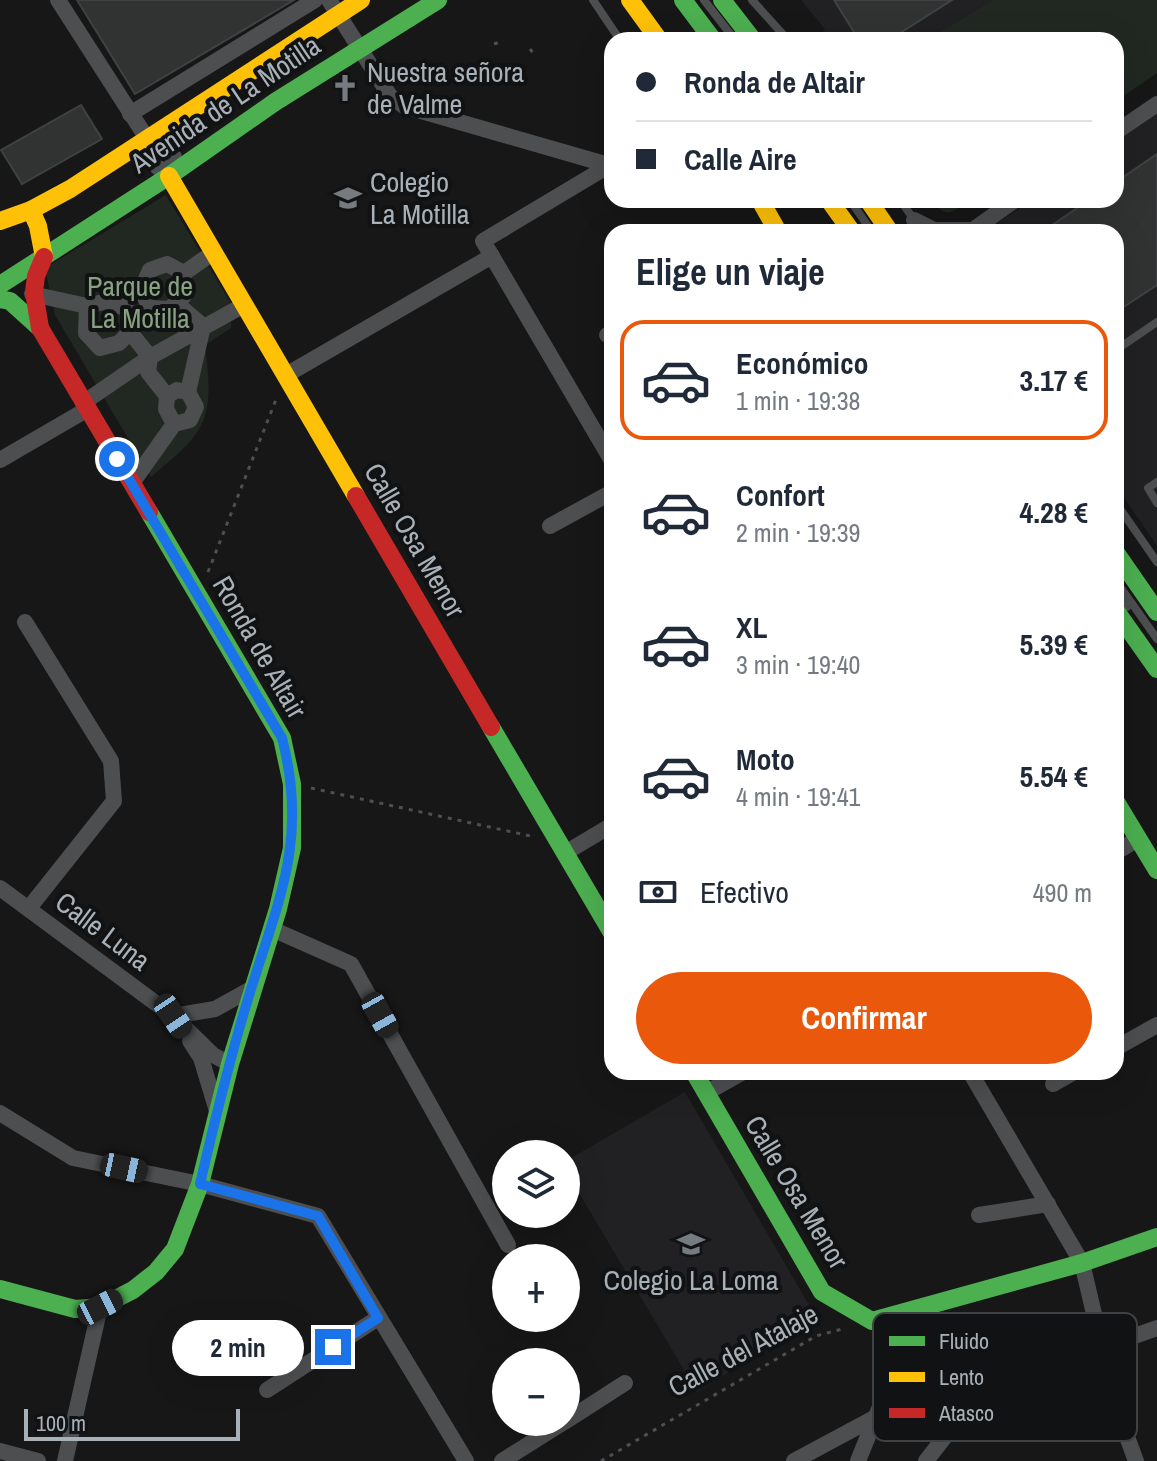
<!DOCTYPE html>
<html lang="es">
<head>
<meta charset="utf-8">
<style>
	:root { --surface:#fff; --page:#f6f6f7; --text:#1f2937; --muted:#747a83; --line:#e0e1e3; --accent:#ea580c }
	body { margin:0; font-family:"Archivo Narrow",sans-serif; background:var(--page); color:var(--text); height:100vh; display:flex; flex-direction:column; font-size:30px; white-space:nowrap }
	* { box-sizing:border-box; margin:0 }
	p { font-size:26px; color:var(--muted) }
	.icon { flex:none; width:44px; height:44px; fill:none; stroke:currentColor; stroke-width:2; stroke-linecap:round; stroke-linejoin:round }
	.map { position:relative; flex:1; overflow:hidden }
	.drawer { position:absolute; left:604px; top:224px; width:520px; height:856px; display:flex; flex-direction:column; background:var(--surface); border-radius:24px; box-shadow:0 8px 32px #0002 }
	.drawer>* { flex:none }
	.banner { position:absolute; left:604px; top:32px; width:520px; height:176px; border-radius:24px; box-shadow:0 8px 32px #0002; display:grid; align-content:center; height:176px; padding:0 32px; background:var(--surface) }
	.tools { position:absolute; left:492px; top:1140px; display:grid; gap:16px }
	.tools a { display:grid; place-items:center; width:88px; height:88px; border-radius:50%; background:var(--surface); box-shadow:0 8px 32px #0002; font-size:40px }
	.scale { position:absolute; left:24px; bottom:20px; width:216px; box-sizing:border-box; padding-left:8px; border:4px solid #a9b1b8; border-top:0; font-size:22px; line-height:28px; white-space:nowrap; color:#a9b1b8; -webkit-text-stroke:6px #111213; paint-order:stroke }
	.end { position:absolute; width:36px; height:36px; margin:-18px; border:10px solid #1a73e8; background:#fff; box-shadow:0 0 0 4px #fff }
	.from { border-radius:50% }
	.bubble { position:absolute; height:56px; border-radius:28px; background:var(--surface); box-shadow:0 8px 32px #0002; font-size:26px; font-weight:700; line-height:56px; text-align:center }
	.car { position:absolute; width:24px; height:48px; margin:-24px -12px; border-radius:10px; box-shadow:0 0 6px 2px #0007; background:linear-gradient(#222 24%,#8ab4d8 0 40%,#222 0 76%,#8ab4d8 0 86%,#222 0) }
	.banner b { display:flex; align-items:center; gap:28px; height:76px; font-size:30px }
	.banner b+b { border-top:2px solid var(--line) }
	.banner i { width:20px; height:20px; background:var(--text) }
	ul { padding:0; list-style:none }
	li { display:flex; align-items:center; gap:24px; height:120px; margin:0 16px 12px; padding:0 16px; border:4px solid transparent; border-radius:24px }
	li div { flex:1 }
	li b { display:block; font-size:30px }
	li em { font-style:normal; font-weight:700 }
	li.current { border-color:var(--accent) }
	li>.icon { width:72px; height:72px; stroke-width:1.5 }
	h2 { padding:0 32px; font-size:36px; line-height:96px }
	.pay { display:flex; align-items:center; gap:20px; height:88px; padding:0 32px; font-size:30px }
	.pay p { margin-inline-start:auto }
	.action { display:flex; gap:16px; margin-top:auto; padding:16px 32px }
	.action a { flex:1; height:92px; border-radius:48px; background:var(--accent); color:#fff; font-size:32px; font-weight:700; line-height:92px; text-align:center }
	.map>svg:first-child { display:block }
	.built { fill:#212123 }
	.green { fill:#212821 }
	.building { fill:#313232; stroke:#3f4243; stroke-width:2 }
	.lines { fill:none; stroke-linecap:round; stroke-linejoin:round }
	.path { stroke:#4d4f52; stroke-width:3; stroke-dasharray:4 6; stroke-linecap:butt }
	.lane { stroke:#4c4e50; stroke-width:8 }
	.street { stroke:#4c4e50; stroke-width:16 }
	.fast { stroke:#4caf50; stroke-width:18 }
	.slow { stroke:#ffc107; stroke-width:18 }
	.jam { stroke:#c62828; stroke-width:18 }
	.route { stroke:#1a73e8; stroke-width:10 }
	.labels { text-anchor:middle; stroke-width:8; stroke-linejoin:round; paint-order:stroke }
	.poi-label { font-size:28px; fill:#a9b1b8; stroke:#111213; text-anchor:start }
	.street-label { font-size:28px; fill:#a9b1b8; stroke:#111213 }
	.park-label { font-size:28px; fill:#88a281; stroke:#111213 }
	.key { fill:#111213; stroke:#3f4245; stroke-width:2 }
	.key-label { font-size:22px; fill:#a9b1b8 }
</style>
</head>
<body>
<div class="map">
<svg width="1157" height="1461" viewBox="0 0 1157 1461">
	<rect width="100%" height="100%" fill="#171717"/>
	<g class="built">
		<path d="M801 0H993L926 40H825L821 35 825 29Z"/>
		<path d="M1157 114V546L1116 486V232H985L1031 200H1116V142Z"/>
		<path d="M685 1092 816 1317 697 1392 566 1171V1161Z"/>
	</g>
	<g class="green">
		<path d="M993 0H1157V73L1116 101V40H926Z"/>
		<path d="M166 195 232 305 231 328 205 345C207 367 212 393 205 415 198 441 170 460 151 477L55 315 45 268Z"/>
		<path d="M932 200H970C953 212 946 220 932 200Z"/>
	</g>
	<g class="building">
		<path d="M77 0H294L135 94Z"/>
		<path d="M834 0H952L889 40H859Z"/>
		<path d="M81 105 102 139 22 184 1 150Z"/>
		<path d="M1157 154V285L1116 312V232H1042L1089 200H1116V182Z"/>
	</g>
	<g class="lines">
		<g class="path">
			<path d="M494 44 503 41"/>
			<path d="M530 49 536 57"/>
			<path d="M208 572 277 397"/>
			<path d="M311 788 535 837"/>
			<path d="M601 1461 816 1336 846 1328"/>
		</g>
		<g class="lane">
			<path d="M593 0 620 40"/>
			<path d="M704 0 735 40"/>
			<path d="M752 0 788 40"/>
			<path d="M850 200 872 232"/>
			<path d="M900 200 915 221"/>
			<path d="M1116 350 1157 322"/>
			<path d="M1157 482 1148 488 1157 503"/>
			<path d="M1116 503 1157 562"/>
			<path d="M1116 581 1157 639"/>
			<path d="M1116 591 1127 607"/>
		</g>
		<g class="street">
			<path d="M58 0 146 137"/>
			<path d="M329 0 390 96 404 106 612 166"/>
			<path d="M130 114 315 0"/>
			<path d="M1116 132 1157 104"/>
			<path d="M146 137 165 141 174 157 169 176C153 165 146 157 146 137Z"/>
			<path d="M610 165 483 241 612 461"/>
			<path d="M914 220 934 230H972"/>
			<path d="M970 232 1015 200"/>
			<path d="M167 264 184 273V296L169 309 151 308 141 291 150 270Z"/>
			<path d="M184 273 214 252"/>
			<path d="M32 294 87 306 107 301 130 310"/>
			<path d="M176 303 203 326"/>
			<path d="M87 306 86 333 100 348 119 343 130 332"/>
			<path d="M130 310V332L150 357 148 372 167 396"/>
			<path d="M607 335 612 332"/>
			<path d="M286 375 492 256"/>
			<path d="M188 392 203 326"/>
			<path d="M83 403 150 357 244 305"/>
			<path d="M0 460 86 410"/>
			<path d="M132 483 174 424 190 420 196 407 188 392 177 390 167 396 166 409 174 424"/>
			<path d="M550 526 612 492"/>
			<path d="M25 622 111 761 114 801 29 908"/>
			<path d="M1116 852 1138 839"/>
			<path d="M565 853 612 825"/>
			<path d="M0 888 173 1016 213 1055 230 1064"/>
			<path d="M272 929 351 964 508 1245"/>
			<path d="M173 1016 215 1009 251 989"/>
			<path d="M190 1041 201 1058 217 1111"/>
			<path d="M1116 1048 1157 1025"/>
			<path d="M970 1072 1082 1263 1116 1407 1136 1461"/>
			<path d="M1053 1084 1074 1072"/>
			<path d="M706 1093 743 1072"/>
			<path d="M0 1113 73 1158 200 1184 318 1216 466 1461"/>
			<path d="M979 1215 1048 1204"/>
			<path d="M267 1390 378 1318"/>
			<path d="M566 1421 625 1383"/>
			<path d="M0 1451 38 1461"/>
			<path d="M65 1461 100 1307"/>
			<path d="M502 1461 564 1422"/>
			<path d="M794 1461 876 1417"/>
			<path d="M858 1461 920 1308"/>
			<path d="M926 1461 954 1425 1017 1378 1157 1328"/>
		</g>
		<g class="fast">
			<path d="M683 0 713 40"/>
			<path d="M722 0 753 40"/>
			<path d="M0 285 169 176 275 102 438 0"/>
			<path d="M0 299 10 301 40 328"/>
			<path d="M1116 553 1157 612"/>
			<path d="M1116 611 1157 669"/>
			<path d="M491 727 612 933"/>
			<path d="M1116 802 1157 870"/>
			<path d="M694 1072 822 1292 872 1321 1082 1263 1157 1237"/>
			<path d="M0 1289 75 1309 100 1307 133 1290 156 1272 175 1249 200 1184 230 1064 278 909 292 848V784L282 738 149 512"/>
		</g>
		<g class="slow">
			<path d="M630 0 659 40"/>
			<path d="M169 176 356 496"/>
			<path d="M760 200 778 232"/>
			<path d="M829 200 852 232"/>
			<path d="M868 200 890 232"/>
			<path d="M31 210 38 226 44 257"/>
			<path d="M0 221 31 210 70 189 361 0"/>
		</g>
		<g class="jam">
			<path d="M44 257 36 276 34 292 40 328 149 512"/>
			<path d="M356 496 491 727"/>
		</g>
	</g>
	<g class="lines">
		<path class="route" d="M117 459 282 738C308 837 280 897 251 989 231 1053 215 1119 200 1184L318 1216 378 1318 333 1347"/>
	</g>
	<defs>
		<g id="church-bare" transform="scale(2.16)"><path d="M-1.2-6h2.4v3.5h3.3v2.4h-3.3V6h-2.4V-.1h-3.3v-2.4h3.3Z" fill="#767b80" stroke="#111213" stroke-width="2.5" paint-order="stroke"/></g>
		<g id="school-bare" transform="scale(2.16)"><path d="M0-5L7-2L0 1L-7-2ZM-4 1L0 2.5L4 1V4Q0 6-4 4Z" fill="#767b80" stroke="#111213" stroke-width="2.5" paint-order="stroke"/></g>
	</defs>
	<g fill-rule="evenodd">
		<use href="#church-bare" x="345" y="88"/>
		<use href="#school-bare" x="348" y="198"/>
		<use href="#school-bare" x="691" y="1244"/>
	</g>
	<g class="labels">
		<g class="poi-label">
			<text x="367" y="82">Nuestra señora<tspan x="367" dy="32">de Valme</tspan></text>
			<text x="370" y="192">Colegio<tspan x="370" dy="32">La Motilla</tspan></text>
			<text x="691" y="1290" text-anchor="middle">Colegio La Loma</text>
		</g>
		<g class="street-label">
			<text transform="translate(225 104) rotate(-34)" y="10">Avenida de La Motilla</text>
			<text transform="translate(415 540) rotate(60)" y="10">Calle Osa Menor</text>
			<text transform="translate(260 647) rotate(60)" y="10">Ronda de Altair</text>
			<text transform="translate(103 931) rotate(37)" y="10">Calle Luna</text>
			<text transform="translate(797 1192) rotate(59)" y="10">Calle Osa Menor</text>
			<text transform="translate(743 1350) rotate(-28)" y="10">Calle del Atalaje</text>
		</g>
		<g class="park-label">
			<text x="140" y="296">Parque de<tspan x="140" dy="32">La Motilla</tspan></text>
		</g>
	</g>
	<rect x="873" y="1313" width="264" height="128" rx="12" class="key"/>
	<rect x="889" y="1336" width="36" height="10" fill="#4caf50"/>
	<rect x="889" y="1372" width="36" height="10" fill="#ffc107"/>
	<rect x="889" y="1408" width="36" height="10" fill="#c62828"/>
	<g class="key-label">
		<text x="939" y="1349">Fluido</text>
		<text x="939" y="1385">Lento</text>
		<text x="939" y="1421">Atasco</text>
	</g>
</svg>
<div class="tools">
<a><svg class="icon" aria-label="layers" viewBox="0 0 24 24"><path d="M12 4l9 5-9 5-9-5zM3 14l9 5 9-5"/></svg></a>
<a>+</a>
<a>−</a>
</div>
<div class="scale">100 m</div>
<i class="end from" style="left:117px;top:459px"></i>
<i class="end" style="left:333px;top:1347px"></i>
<div class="bubble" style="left:172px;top:1320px;width:132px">2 min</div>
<i class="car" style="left:380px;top:1015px;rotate:151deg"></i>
<i class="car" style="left:173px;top:1016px;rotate:146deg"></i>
<i class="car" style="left:124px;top:1168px;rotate:102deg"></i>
<i class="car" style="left:100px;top:1307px;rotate:63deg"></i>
<div class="banner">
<b><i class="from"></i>Ronda de Altair</b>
<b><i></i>Calle Aire</b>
</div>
<section class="drawer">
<h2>Elige un viaje</h2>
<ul>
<li class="current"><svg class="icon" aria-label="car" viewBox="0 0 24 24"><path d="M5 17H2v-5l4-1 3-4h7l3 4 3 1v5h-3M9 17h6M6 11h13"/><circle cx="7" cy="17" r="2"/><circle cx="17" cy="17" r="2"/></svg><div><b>Económico</b><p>1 min · 19:38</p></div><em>3.17 €</em></li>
<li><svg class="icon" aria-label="car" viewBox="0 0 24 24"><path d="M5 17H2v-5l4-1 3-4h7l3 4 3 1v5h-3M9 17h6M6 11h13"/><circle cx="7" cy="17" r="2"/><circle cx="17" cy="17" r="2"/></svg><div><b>Confort</b><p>2 min · 19:39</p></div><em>4.28 €</em></li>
<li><svg class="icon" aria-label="car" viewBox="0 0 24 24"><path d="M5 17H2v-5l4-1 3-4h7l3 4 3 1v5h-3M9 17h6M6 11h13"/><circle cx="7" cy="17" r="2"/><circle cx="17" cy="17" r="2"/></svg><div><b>XL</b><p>3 min · 19:40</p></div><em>5.39 €</em></li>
<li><svg class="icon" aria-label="car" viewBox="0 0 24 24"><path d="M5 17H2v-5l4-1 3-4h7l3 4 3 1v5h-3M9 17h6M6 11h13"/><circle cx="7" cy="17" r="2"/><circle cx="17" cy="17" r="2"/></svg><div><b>Moto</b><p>4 min · 19:41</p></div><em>5.54 €</em></li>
</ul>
<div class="pay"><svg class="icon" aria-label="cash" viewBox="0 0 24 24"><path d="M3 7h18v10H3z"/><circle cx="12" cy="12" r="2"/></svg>Efectivo<p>490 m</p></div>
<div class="action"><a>Confirmar</a></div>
</section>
</div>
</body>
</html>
